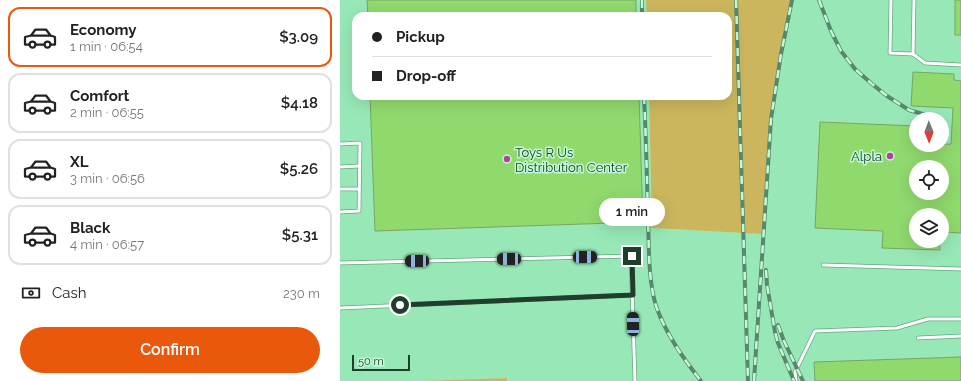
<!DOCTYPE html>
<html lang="en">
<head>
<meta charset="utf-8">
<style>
	:root { --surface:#fff; --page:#f2f2f2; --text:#222; --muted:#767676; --line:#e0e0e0; --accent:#ea580c }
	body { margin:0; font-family:Raleway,sans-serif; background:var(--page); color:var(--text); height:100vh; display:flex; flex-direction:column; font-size:15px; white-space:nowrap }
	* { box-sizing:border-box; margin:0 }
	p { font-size:13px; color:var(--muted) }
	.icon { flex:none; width:22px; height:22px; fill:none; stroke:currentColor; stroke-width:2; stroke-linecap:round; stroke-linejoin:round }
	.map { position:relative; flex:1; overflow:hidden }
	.side { display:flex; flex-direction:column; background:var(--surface); width:340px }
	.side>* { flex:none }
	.top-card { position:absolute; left:12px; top:12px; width:380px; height:88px; border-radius:12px; box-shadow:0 4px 16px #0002; display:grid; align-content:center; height:88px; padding:0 20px; background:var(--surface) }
	.needle { width:26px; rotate:179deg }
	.controls { position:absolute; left:569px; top:112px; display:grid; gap:8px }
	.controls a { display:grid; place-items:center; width:40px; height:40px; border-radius:50%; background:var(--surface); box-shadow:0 4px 16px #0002; font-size:20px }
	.scale { position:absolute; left:12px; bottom:10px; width:58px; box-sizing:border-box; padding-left:4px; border:2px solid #203e2c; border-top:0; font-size:11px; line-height:14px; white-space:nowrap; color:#203e2c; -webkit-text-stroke:3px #c2fcd6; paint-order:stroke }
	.end { position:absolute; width:18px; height:18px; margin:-9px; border:5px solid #203e2c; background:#fff; box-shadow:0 0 0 2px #fff }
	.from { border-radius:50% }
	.bubble { position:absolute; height:28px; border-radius:14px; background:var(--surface); box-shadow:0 4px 16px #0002; font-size:13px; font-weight:600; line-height:28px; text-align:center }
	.car { position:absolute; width:12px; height:24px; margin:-12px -6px; border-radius:5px; box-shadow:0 0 3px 1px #0007; background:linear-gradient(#222 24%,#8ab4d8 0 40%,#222 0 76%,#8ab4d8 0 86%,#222 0) }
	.top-card b { display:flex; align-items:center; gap:14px; height:38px; font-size:15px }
	.top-card b+b { border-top:1px solid var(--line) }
	.top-card i { width:10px; height:10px; background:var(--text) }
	ul { padding:7px 0 0; list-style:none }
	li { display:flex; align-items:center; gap:12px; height:60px; margin:0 8px 6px; padding:0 12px; border:2px solid var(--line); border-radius:12px }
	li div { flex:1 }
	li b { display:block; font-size:15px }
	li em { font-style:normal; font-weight:600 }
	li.selected { border-color:var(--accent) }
	li>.icon { width:36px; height:36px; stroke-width:1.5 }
	.pay { display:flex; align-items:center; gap:10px; height:44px; padding:0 20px; font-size:15px }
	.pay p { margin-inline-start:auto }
	.primary-button { display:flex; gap:8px; margin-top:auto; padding:8px 20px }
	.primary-button a { flex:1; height:46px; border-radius:24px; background:var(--accent); color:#fff; font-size:16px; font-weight:600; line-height:46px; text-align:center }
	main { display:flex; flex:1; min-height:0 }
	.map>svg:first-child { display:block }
	.built { fill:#97e8b6; fill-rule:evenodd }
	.green { fill:#cbb65d }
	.building { fill:#90d96d; stroke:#7aa467; fill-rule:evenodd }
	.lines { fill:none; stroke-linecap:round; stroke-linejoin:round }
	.lane-casing { stroke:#62a97f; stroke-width:4.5 }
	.lane { stroke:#fff; stroke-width:3 }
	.rail-casing { stroke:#58886b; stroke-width:4 }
	.rail { stroke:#c2fcd6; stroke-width:2.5; stroke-dasharray:8; stroke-linecap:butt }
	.route { stroke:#203e2c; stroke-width:5 }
	.poi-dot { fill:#b2419c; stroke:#c2fcd6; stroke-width:1.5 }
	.labels { text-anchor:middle; stroke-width:3; stroke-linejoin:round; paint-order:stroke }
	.poi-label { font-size:13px; fill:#203e2c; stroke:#c2fcd6; text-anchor:start }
</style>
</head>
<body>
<main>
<section class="side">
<ul>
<li class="selected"><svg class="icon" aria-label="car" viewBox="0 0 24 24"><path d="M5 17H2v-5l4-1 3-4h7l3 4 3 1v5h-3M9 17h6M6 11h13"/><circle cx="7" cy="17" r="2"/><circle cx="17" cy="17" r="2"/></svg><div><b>Economy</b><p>1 min · 06:54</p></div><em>$3.09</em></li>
<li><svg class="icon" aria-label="car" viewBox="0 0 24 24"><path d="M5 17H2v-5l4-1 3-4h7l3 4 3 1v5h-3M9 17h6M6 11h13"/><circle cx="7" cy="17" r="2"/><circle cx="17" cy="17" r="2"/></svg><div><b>Comfort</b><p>2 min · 06:55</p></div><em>$4.18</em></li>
<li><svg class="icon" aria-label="car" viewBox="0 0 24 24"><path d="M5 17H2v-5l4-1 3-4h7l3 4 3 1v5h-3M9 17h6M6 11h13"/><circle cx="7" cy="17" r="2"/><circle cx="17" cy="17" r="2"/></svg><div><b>XL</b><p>3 min · 06:56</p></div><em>$5.26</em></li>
<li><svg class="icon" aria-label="car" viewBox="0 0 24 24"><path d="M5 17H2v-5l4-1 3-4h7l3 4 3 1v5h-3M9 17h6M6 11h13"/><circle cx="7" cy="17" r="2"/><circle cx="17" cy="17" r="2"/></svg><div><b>Black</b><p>4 min · 06:57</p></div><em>$5.31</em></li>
</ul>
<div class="pay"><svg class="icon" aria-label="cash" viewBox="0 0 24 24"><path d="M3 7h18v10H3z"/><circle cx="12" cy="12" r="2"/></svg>Cash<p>230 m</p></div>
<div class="primary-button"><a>Confirm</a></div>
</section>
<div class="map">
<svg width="621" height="381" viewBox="0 0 621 381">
	<rect width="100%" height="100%" fill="#a9f2c4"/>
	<path class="built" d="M0 0H306L307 16H16V96H309L312 228 422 234 435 91 451 0H621V381H167L166 378 83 381H0ZM576 119H602V145H576ZM576 167H602V193H576ZM576 215H602V241H576Z"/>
	<g class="green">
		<path d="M306 0H451L435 91 423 234 312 228 309 96H388V16H307Z"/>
		<path d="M167 378V381H83Z"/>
	</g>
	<g class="building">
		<path d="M27 0H296V16H28Z"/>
		<rect x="615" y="0" width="6" height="35"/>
		<path d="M573 72 614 74V80L621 81V233L602 232V215H576V241H600V250L542 248 543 231 475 228 480 122 576 126 575 143 576 145 611 144 613 108 571 106ZM576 167H602V193H576Z"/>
		<path d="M30 96H299L303 222 35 231Z"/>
		<path d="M621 357V381H475L474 362Z"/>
	</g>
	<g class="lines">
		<g class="lane-casing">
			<g id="lane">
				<path d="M551 0 550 53 573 54"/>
				<path d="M574 0 573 54 585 63 621 65"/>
				<path d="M0 144 20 143 19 211 0 212"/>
				<path d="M0 167 19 166"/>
				<path d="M0 189H19"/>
				<path d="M0 263 291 256 295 381"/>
				<path d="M483 265 621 269"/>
				<path d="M0 308 293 295"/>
				<path d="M578 338 621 336"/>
				<path d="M456 381 455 372 475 331 557 328 588 319H621"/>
			</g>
		</g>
		<use href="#lane" class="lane"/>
		<g class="rail-casing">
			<g id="rail">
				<path d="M302 0V16"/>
				<path d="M396 0 408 381"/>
				<path d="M479 0 491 31 501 51 515 69 532 84 547 96 569 110 586 115"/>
				<path d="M304 96C306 137 307 177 308 218 309 246 308 279 316 306 326 334 343 358 361 381"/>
				<path d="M426 270 427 285 435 332 438 343 454 381"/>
				<path d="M438 325 444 341 463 381"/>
				<path d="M414 381 431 119 441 54 452 0"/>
			</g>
		</g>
		<use href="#rail" class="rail"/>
	</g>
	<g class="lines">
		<path class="route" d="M60 305 293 295 292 256"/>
	</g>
	<g class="poi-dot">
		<circle cx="550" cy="156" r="4"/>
		<circle cx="167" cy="159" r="4"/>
	</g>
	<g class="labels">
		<g class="poi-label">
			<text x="175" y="157">Toys R Us<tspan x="175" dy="15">Distribution Center</tspan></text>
			<text x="542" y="161" text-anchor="end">Alpla</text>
		</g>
	</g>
</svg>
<div class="controls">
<a><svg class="needle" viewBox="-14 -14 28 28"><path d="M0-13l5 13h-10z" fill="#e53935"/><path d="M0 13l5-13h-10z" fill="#767676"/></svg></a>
<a><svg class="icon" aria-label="locate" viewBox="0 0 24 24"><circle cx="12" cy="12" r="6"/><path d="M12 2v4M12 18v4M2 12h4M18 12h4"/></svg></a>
<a><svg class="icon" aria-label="layers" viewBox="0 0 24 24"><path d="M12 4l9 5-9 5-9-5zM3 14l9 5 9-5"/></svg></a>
</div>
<div class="scale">50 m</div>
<i class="end from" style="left:60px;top:305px"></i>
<i class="end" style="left:292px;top:256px"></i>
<div class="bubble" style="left:259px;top:198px;width:66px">1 min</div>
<i class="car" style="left:245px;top:257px;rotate:89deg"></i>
<i class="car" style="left:169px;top:259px;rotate:269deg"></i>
<i class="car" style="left:77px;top:261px;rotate:269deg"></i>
<i class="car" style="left:293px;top:324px;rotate:359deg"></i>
<div class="top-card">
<b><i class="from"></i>Pickup</b>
<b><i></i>Drop-off</b>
</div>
</div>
</main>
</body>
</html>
